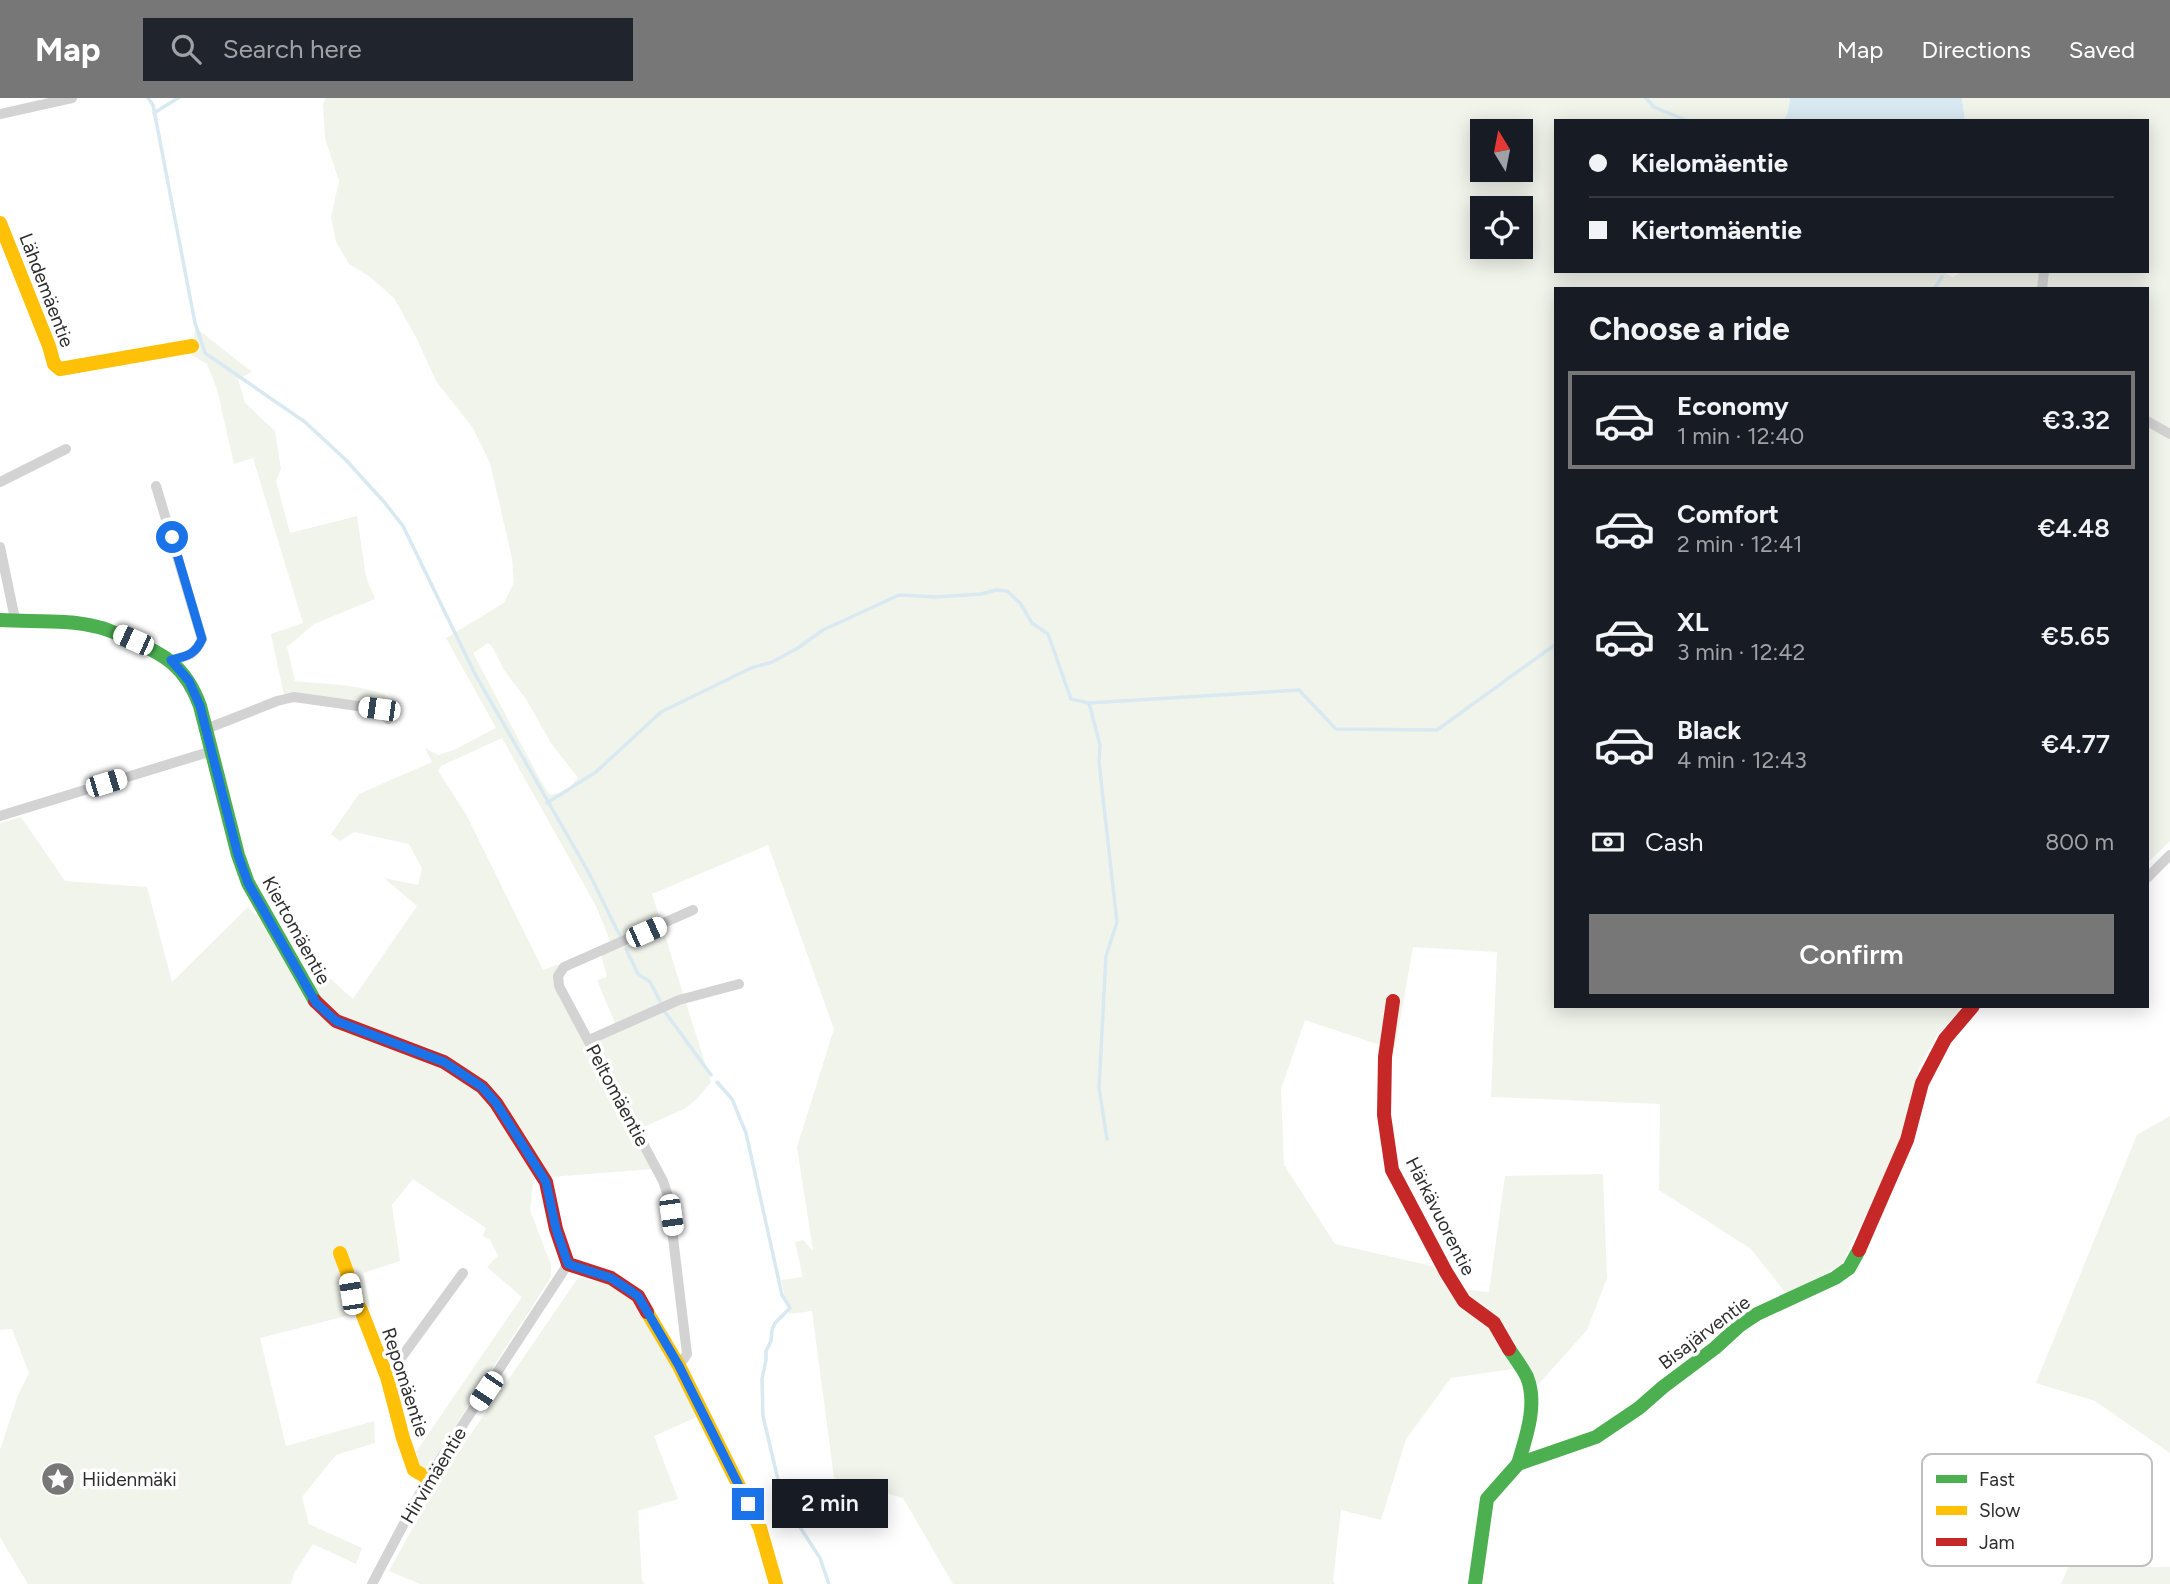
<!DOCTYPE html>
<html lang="en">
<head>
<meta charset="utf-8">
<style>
	:root { --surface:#171b24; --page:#20242c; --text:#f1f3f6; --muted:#9ea1a6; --line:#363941; --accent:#777 }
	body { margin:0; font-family:Figtree,sans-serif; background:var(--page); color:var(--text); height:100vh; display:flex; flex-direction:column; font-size:26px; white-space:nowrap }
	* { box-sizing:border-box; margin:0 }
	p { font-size:23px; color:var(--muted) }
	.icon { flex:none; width:38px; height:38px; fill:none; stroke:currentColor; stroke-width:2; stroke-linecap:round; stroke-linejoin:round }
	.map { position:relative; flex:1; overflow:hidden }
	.details { position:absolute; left:1554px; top:189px; width:595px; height:721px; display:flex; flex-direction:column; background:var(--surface); border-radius:0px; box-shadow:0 4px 18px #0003 }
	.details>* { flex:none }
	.banner { position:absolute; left:1554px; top:21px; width:595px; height:154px; border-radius:0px; box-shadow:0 4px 18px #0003; display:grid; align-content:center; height:154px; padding:0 35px; background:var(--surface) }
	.needle { width:46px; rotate:350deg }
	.buttons { position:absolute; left:1470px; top:21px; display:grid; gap:14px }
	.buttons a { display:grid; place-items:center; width:63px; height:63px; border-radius:0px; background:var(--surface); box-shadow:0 4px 18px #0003; font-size:35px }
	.end { position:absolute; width:32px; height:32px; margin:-16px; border:9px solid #1a73e8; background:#fff; box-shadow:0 0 0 4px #fff }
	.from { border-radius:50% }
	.bubble { position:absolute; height:49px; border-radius:0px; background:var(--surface); box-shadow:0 4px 18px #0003; font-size:23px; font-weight:600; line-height:49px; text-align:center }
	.car { position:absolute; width:21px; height:42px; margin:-21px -10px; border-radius:9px; box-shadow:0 0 5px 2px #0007; background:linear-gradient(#fff 24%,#345 0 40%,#fff 0 76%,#345 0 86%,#fff 0) }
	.banner b { display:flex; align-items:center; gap:24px; height:66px; font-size:26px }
	.banner b+b { border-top:2px solid var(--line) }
	.banner i { width:18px; height:18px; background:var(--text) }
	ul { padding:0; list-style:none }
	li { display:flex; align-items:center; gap:21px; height:98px; margin:0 14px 10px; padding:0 21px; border:4px solid transparent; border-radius:0px }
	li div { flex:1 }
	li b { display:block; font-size:26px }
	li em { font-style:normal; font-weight:600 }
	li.active { border-color:var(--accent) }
	li>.icon { width:63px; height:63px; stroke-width:1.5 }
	h2 { padding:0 35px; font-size:32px; line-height:84px }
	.pay { display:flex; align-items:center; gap:18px; height:77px; padding:0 35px; font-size:26px }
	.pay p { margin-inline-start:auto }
	.cta { display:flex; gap:14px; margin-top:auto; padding:14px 35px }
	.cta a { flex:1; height:80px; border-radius:0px; background:var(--accent); color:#fff; font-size:28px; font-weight:600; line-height:80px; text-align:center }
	header { display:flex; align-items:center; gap:42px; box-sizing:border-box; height:98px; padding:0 35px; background:var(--accent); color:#fff }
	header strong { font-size:33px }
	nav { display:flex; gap:38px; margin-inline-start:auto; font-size:24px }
	.search { width:490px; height:63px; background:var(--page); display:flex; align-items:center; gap:18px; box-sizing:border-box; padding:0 24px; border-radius:0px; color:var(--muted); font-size:26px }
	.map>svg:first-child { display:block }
	.green { fill:#f1f4eb; fill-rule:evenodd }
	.water { fill:#d8e9f1 }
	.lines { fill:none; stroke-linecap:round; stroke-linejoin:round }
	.stream { stroke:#d8e9f1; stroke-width:3.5 }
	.street { stroke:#d3d3d3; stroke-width:10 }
	.fast { stroke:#4caf50; stroke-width:14 }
	.slow { stroke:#ffc107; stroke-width:14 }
	.jam { stroke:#c62828; stroke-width:14 }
	.route { stroke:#1a73e8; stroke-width:9 }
	.labels { text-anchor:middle; stroke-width:7; stroke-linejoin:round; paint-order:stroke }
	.street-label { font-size:19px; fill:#2e2e2e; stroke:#fff }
	.poi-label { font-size:19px; fill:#2e2e2e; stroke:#fff; text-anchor:start }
	.key { fill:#fff; stroke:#c0c0c0; stroke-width:2 }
	.key-label { font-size:19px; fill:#2e2e2e }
</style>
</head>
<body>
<header>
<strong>Map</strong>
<div class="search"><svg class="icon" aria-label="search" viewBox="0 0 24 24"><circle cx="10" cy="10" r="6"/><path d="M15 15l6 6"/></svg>Search here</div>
<nav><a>Map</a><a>Directions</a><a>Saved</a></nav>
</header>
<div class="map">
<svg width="2170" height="1486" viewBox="0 0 2170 1486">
	<rect width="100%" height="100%" fill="#fff"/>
	<g class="green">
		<path d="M325 0H1790L1787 17 1782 23H1556V173H1940L1953 179 1964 173H2147V23H1965L1962 0H2170V743L2147 765V191H1556V908H1963L1937 937 1919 970 1896 1054 1842 1166 1788 1198 1751 1151 1659 1092 1660 1006 1491 999 1497 854 1413 849 1395 950 1383 948 1305 922 1281 991 1284 1067 1335 1146 1432 1168 1458 1191 1489 1194 1505 1078 1603 1076 1607 1180 1587 1232 1535 1290 1519 1270 1451 1280 1406 1341 1381 1422 1341 1412 1333 1483 1335 1486H953L903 1400 834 1380 812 1213 789 1216 781 1182 803 1179 795 1144 803 1142 813 1153 797 1049 834 931 768 747 652 796 661 824 611 845 596 808 502 640 441 668 438 673 466 716 543 872 563 865 554 877 653 1071 549 1079 483 985 444 955 344 920C328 911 317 905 312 887L325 876 353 901 417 808 384 780 418 787 422 771 409 746 354 734 340 743 331 736 359 696 432 664 425 650 438 657 454 652 496 630 446 540 504 505 514 484 512 460 490 365 473 330 436 283 417 241 394 200 370 179 349 166 336 144 331 119 339 83 325 40 323 7ZM1482 33H1521V72H1482ZM1482 110H1521V149H1482ZM488 545 492 548 504 572 526 601 551 645 578 680C570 689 562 698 549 696L539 680 473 555Z"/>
		<path d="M195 229 252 274 238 281 245 305 275 333 281 371 276 383 290 435 357 418 366 479 375 501 314 526 287 549 295 583C331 587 370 585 402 606L284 597 271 536 303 525 253 360 234 366 217 291 207 266 183 252 194 244Z"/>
		<path d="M21 719 65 783 147 789 172 884 248 809 268 830 311 908 441 969 483 999 510 1032 534 1077 530 1112 551 1167V1179L428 1371 420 1367 416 1354 522 1199 487 1169 498 1158 490 1142 483 1138 486 1130 413 1081 392 1107 400 1163 363 1175 371 1213 356 1194 358 1215 260 1240 286 1348 374 1323 375 1345 336 1357 302 1399 309 1426 362 1450 356 1466 313 1446 294 1475 291 1486H28L0 1439V1352L18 1297 29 1275 12 1231 0 1232V725Z"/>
		<path d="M663 831 683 896 615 925 597 882 607 879 601 856Z"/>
		<path d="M686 905 711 984 697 1001 684 1011 639 1031 594 943 679 906Z"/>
		<path d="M2170 1018V1355L2095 1303 2036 1285 2137 1037Z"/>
		<path d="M578 1180 606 1185 635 1204 699 1318 654 1338 678 1401 638 1413 642 1482 645 1486H420L389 1473 438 1384Z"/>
		<path d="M2085 1432 2132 1469H2170V1486H2061Z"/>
	</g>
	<path class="water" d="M1790 0H1962L1965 23H1782L1787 17Z"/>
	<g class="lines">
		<g class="stream">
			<path d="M148 0 153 7 195 225 205 255 305 324 346 362 385 405 403 428 475 576 589 775 621 840"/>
			<path d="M1646 0 1654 9 1688 23"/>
			<path d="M154 15 178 0"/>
			<path d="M1934 191 1942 179"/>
			<path d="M1089 605 1100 647 1099 664 1117 824 1106 858 1099 990 1107 1041"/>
			<path d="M547 705 596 674 661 614 751 570 772 564 798 550 823 532 899 497 936 499 981 496 996 492 1007 493 1020 505 1032 525 1048 536 1071 601 1089 605 1299 592 1336 631 1437 632 1556 546"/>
			<path d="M626 851 638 876 650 884 660 903"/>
			<path d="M665 914 711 977"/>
			<path d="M717 984 732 1001 746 1035 782 1197 790 1210 775 1225 772 1232 771 1243 766 1253V1262L762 1281 763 1318 783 1403 820 1460 829 1486"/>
		</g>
		<g class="street">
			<path d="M0 16 72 0"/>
			<path d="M2042 191 2044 173"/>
			<path d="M2147 323 2170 336"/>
			<path d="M0 384 66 351"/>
			<path d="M156 388 202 541C195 557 188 558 171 562"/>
			<path d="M0 449 15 521"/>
			<path d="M206 631 277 603 294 599 379 611 388 621"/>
			<path d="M0 718 212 653"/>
			<path d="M2147 780 2170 757"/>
			<path d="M589 942 679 902 739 886"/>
			<path d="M679 1268 687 1256 668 1098 663 1083 559 888 558 878 564 869 693 812"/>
			<path d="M387 1279 463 1175"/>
			<path d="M372 1486 428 1380 568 1166"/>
		</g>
		<g class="fast">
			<path d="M0 522C32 524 67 521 98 529 108 531 118 536 128 541 165 556 186 569 200 608L238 757 248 785 315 903"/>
			<path d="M1509 1251C1515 1260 1522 1269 1527 1279 1538 1307 1526 1339 1518 1366"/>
			<path d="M1475 1486 1487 1401 1518 1366 1596 1339 1639 1310 1663 1289 1715 1250 1739 1228 1757 1216 1835 1180 1849 1170 1859 1152"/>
		</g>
		<g class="slow">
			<path d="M0 125 49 248 54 266 60 271 192 248"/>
			<path d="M340 1155 347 1174 351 1196 361 1212 387 1279 403 1340 414 1372 428 1380"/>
			<path d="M647 1214 679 1268 760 1430 776 1486"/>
		</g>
		<g class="jam">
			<path d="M315 903 336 923 444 964 482 989 496 1005 546 1084 556 1131 568 1166 611 1180 638 1198 647 1214"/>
			<path d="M1393 903 1385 959 1384 1017 1392 1072 1446 1174 1464 1203 1494 1225 1509 1251"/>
			<path d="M1859 1152 1907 1042 1922 985 1945 941 1973 908"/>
		</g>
	</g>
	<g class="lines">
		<path class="route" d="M172 439 202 541C195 557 187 558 171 562L189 583 200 608 238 757 248 785 316 905 336 923 444 964 482 989 496 1005 546 1084 556 1131 568 1166 611 1180 638 1198 679 1268 748 1406"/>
	</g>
	<defs>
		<g id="sight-disc" transform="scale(1.75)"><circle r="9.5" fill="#777" stroke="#fff"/><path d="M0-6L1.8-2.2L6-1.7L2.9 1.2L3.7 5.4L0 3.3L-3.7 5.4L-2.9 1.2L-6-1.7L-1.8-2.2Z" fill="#fff"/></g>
	</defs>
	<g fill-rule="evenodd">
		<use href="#sight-disc" x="58" y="1381"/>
	</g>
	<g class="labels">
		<g class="street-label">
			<text transform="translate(47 192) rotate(69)" y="7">Lähdemäentie</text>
			<text transform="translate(297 832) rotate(61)" y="7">Kiertomäentie</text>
			<text transform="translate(618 997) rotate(62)" y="7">Peltomäentie</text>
			<text transform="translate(1441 1118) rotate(63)" y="7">Härkävuorentie</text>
			<text transform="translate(1704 1234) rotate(-37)" y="7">Bisajärventie</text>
			<text transform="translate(406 1284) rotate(72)" y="7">Repomäentie</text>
			<text transform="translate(433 1377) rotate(-59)" y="7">Hirvimäentie</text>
		</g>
		<g class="poi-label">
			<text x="82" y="1388">Hiidenmäki</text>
		</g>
	</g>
	<rect x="1922" y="1356" width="230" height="112" rx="10" class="key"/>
	<rect x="1936" y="1377" width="31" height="8" fill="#4caf50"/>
	<rect x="1936" y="1408" width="31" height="9" fill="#ffc107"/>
	<rect x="1936" y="1440" width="31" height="8" fill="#c62828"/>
	<g class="key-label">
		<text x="1979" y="1388">Fast</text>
		<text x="1979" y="1419">Slow</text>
		<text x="1979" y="1451">Jam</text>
	</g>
</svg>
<div class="buttons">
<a><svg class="needle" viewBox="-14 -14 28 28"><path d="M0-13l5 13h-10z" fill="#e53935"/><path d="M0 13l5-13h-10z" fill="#9ea1a6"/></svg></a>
<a><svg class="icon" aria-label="locate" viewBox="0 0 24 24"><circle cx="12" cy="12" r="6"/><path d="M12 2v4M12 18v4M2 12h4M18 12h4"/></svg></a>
</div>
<i class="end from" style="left:172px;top:439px"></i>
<i class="end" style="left:748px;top:1406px"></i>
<div class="bubble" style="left:772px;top:1381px;width:116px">2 min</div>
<i class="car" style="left:133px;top:542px;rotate:294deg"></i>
<i class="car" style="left:379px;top:611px;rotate:278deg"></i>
<i class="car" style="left:106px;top:685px;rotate:73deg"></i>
<i class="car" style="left:646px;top:834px;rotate:66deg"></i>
<i class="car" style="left:671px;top:1117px;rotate:172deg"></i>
<i class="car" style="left:351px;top:1196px;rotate:351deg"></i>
<i class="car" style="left:486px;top:1293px;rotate:214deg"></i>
<div class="banner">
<b><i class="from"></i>Kielomäentie</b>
<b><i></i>Kiertomäentie</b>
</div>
<section class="details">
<h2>Choose a ride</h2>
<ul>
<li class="active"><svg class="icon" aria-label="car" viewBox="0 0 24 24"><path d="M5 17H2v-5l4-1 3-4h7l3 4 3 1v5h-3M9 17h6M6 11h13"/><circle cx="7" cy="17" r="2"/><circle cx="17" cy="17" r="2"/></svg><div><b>Economy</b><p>1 min · 12:40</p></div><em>€3.32</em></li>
<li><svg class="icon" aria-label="car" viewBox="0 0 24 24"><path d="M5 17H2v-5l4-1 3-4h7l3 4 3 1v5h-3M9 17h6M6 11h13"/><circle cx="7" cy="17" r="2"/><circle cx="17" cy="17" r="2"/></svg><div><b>Comfort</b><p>2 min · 12:41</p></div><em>€4.48</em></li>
<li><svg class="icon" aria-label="car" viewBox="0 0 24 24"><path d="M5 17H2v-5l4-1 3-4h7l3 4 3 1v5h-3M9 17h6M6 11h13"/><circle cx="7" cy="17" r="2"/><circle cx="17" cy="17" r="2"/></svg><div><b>XL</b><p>3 min · 12:42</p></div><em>€5.65</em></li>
<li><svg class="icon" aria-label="car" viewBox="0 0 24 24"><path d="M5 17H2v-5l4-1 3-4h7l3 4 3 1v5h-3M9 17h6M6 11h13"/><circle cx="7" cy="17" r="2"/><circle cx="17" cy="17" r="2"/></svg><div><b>Black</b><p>4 min · 12:43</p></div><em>€4.77</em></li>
</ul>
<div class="pay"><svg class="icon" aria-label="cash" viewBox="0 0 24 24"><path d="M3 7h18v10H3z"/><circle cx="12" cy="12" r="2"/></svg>Cash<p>800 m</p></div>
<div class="cta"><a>Confirm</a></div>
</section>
</div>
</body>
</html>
